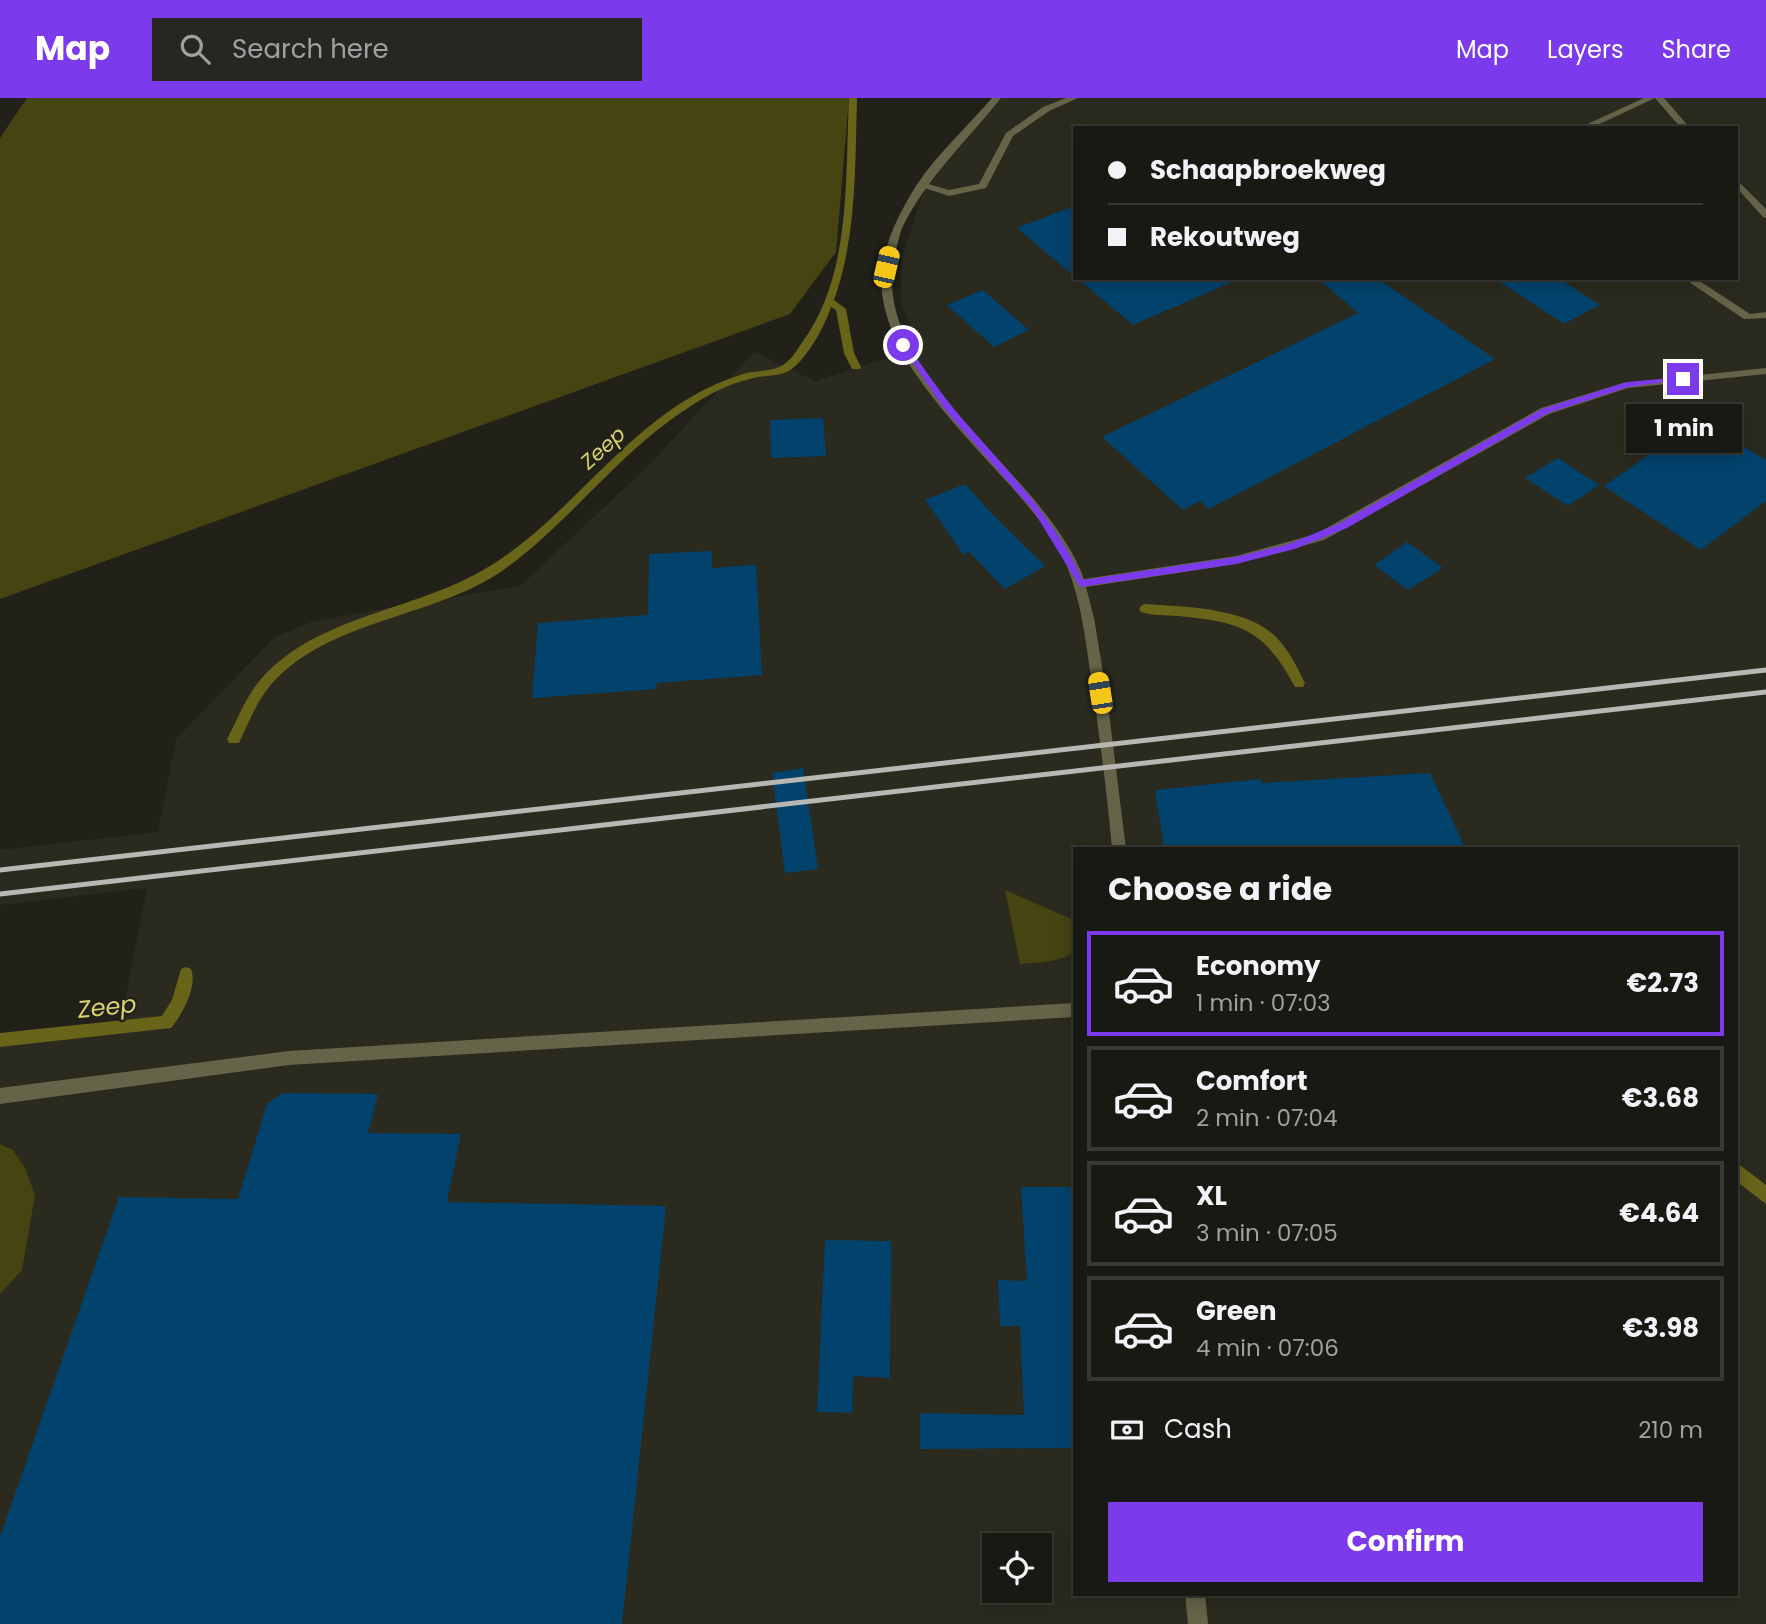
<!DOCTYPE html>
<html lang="en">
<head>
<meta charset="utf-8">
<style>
	:root { --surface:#191914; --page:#262622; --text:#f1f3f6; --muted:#9fa0a0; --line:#373834; --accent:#7c3aed }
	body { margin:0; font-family:Poppins,sans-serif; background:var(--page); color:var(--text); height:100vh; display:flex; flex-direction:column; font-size:26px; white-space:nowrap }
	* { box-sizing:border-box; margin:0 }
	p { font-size:23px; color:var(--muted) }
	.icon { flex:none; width:38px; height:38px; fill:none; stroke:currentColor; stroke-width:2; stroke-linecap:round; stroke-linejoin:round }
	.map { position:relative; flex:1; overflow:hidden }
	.panel { position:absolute; left:1073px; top:749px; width:665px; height:749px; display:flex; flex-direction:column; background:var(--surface); border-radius:0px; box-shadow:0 4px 18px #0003,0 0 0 2px var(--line) }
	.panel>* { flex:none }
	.top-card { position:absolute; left:1073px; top:28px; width:665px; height:154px; border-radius:0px; box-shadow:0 4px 18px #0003,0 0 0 2px var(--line); display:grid; align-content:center; height:154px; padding:0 35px; background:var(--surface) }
	.controls { position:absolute; left:982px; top:1435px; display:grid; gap:14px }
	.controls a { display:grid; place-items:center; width:70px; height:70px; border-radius:0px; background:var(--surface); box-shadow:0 4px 18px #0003,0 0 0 2px var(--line); font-size:35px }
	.end { position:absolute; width:32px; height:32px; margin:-16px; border:9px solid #7c3aed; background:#fff; box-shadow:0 0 0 4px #fff }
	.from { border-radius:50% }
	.bubble { position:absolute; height:49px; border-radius:0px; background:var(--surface); box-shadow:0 4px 18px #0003,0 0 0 2px var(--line); font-size:23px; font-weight:700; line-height:49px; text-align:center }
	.car { position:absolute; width:21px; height:42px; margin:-21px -10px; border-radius:9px; box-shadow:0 0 5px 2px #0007; background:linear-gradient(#f5c518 24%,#345 0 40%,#f5c518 0 76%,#345 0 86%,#f5c518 0) }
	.top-card b { display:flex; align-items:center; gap:24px; height:66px; font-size:26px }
	.top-card b+b { border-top:2px solid var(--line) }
	.top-card i { width:18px; height:18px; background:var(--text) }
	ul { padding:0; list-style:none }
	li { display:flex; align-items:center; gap:21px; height:105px; margin:0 14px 10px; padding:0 21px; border:4px solid var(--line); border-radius:0px }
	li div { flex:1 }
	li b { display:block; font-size:26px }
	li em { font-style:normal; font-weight:700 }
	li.selected { border-color:var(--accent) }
	li>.icon { width:63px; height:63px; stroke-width:1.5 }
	h2 { padding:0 35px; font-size:32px; line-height:84px }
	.pay { display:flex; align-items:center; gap:18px; height:77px; padding:0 35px; font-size:26px }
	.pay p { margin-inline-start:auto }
	.button { display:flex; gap:14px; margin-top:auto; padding:14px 35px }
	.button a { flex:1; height:80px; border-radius:0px; background:var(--accent); color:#fff; font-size:28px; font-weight:700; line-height:80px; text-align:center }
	header { display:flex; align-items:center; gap:42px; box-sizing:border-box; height:98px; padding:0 35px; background:var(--accent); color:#fff }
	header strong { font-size:33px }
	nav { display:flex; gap:38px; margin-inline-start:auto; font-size:24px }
	.search { width:490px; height:63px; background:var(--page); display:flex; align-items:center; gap:18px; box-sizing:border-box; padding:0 24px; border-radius:0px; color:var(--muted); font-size:26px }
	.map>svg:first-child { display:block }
	.built { fill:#2b2a1e; fill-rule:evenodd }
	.green { fill:#464411 }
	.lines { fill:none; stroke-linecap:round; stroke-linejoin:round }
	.stream { fill:#68641a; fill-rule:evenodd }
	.building { fill:#02436d }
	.lane { fill:#656448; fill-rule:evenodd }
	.street { fill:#656448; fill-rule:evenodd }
	.rail { stroke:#b7b7b3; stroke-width:5 }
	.route { fill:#7c3aed }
	.labels { text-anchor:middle; stroke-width:5; stroke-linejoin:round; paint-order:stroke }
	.far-water-label { font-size:21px; font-style:italic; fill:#d7d26e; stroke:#21211a }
	.water-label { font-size:24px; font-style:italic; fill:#d7d26e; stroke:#21211a }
</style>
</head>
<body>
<header>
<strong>Map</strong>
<div class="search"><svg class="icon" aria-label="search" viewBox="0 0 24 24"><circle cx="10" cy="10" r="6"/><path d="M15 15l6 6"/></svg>Search here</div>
<nav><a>Map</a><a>Layers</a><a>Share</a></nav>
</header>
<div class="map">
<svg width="1766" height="1526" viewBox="0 0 1766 1526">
	<rect width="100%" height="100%" fill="#21211a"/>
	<path class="built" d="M1001 0H1766V1526H0V946L120 929 147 790 0 807V752L158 734 176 641 275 539 314 523 520 488 646 370 754 254 815 283 919 250 901 205V162L925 89ZM1074 30H1736V180H1074ZM1074 751H1736V1496H1074ZM994 1447H1040V1493H994Z"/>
	<g class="green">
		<path d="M27 0H849L836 154 790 216 0 501V40Z"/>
		<path d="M1005 792 1074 822C1075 830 1077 843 1074 851 1071 864 1031 865 1020 866Z"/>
		<path d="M0 1046 13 1052 25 1070 35 1097 22 1172 0 1196Z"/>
	</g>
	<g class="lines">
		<g class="stream">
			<path d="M849 0H857C855 68 857 138 834 202L846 211 854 255 861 269 860 271H852L844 255 836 212 831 209C825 228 805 265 787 274 775 279 762 277 750 281 728 286 707 297 688 310 619 354 571 423 505 471 435 521 327 520 269 589 256 605 248 626 239 645H229L227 641C238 621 246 598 261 581 312 523 398 514 464 482 537 448 586 380 647 330 676 306 707 287 743 276 755 272 769 274 779 269 789 265 796 254 801 246 852 178 845 81 849 0Z"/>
			<path d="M1145 506C1184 509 1246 509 1276 539 1289 552 1297 569 1305 585L1303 589H1295C1264 531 1241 524 1178 518 1166 517 1153 518 1141 514L1139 511 1141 508Z"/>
			<path d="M186 869 191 871C198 888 182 917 171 930L0 949V935L162 918 172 902 181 871Z"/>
			<path d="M1736 1064 1766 1087V1106L1736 1083Z"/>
		</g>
	</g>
	<g class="building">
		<path d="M1074 108V178L1017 130Z"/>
		<path d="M1077 180H1241L1133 227Z"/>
		<path d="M1317 180H1377L1495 261 1209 411 1200 403 1183 412 1102 339 1358 215Z"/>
		<path d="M1494 180H1558L1600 207 1564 226Z"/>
		<path d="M983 192 1029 232 994 249 947 207Z"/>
		<path d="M823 320 826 358 771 360 770 322Z"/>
		<path d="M1699 322 1766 362V403L1701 452 1604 388Z"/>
		<path d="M1558 360 1599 387 1568 408 1525 380Z"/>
		<path d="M965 386 994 418 1045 468 1005 491 969 454 964 457 925 402Z"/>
		<path d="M1407 444 1443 470 1408 492 1374 467Z"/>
		<path d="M712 453V470L756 467 762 577 657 585 656 591 532 600 538 525 648 517 649 456Z"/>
		<path d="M803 670 818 771 785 775 772 675Z"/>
		<path d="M1430 675 1466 751H1164L1155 692 1261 681 1262 685Z"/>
		<path d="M282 995 378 996 368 1035 461 1036 447 1104 666 1108 622 1526H0V1439L119 1099 238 1101 267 1006Z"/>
		<path d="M1021 1089H1074V1350L920 1351V1315L1024 1317 1020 1228H1000L998 1182 1027 1183Z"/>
		<path d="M825 1142 891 1143 890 1280 853 1278 852 1315 817 1314Z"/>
	</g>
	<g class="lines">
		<g class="lane">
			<path d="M1066 0H1078L1049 13 1013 38 986 90 949 98 916 87 921 84 949 92 979 86 1006 35 1043 9Z"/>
			<path d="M1644 0H1664L1690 30H1681L1655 0 1591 30 1581 29Z"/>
			<path d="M1736 81 1766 111V120L1763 119 1736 89Z"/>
			<path d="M1683 180H1695L1750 216 1766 214V220L1744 221Z"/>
			<path d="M1074 905V919L289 967 0 1006V990L289 953Z"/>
		</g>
		<g class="street">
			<path d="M992 0H1001C967 43 930 76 904 126 900 133 899 142 896 151 862 275 1045 372 1084 481L1236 458 1316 436 1541 310 1623 285 1766 270V276L1628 290 1549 316 1324 442 1236 466 1086 489 1094 520 1107 599 1126 751H1112C1107 693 1099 635 1091 578 1085 540 1081 500 1065 464 1047 425 1014 392 985 360 941 310 870 238 883 165 888 137 901 112 916 88 937 56 967 29 992 0Z"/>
			<path d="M1185 1496H1205L1208 1526H1188Z"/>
		</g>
		<g class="rail">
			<path d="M0 772 1766 572"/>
			<path d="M0 796 1766 594"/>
		</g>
	</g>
	<path class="route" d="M900 246H906C922 267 937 290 954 311 1003 369 1049 411 1083 482L1236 459 1289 446 1340 425 1542 311 1627 284 1683 279 1687 281 1628 289 1548 315 1347 430 1295 451 1236 466 1080 489 1033 412 946 313Z"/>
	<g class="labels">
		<g class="far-water-label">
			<text transform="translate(603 350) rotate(-42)" y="7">Zeep</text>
		</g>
		<g class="water-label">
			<text transform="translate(107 909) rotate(-6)" y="8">Zeep</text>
		</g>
	</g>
</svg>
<div class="controls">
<a><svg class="icon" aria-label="locate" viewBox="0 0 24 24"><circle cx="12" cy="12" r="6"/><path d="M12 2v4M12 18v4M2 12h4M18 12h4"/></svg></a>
</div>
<i class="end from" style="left:903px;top:247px"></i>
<i class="end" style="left:1683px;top:281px"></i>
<div class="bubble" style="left:1626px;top:306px;width:116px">1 min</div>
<i class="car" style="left:886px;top:169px;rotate:13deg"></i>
<i class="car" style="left:1100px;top:595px;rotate:351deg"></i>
<div class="top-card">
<b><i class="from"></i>Schaapbroekweg</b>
<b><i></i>Rekoutweg</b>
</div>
<section class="panel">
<h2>Choose a ride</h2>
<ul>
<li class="selected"><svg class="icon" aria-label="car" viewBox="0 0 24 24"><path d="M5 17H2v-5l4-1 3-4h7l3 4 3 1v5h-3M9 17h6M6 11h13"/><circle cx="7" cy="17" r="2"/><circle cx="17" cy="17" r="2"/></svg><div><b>Economy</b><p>1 min · 07:03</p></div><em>€2.73</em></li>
<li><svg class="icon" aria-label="car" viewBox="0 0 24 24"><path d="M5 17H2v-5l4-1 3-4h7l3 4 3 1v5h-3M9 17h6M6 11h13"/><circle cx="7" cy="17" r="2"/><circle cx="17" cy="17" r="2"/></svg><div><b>Comfort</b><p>2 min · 07:04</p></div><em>€3.68</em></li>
<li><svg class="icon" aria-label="car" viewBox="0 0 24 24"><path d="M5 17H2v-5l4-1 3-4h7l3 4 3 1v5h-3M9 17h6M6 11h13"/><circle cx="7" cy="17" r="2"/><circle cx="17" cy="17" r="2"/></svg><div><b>XL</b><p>3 min · 07:05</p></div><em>€4.64</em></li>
<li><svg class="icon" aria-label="car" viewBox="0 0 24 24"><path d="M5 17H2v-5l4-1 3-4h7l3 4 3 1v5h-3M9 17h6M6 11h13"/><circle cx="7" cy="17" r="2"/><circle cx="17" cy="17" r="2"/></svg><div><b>Green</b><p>4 min · 07:06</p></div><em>€3.98</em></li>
</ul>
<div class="pay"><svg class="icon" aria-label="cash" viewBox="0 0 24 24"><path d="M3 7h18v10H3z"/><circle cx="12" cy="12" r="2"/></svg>Cash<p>210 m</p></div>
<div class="button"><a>Confirm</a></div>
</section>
</div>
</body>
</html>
